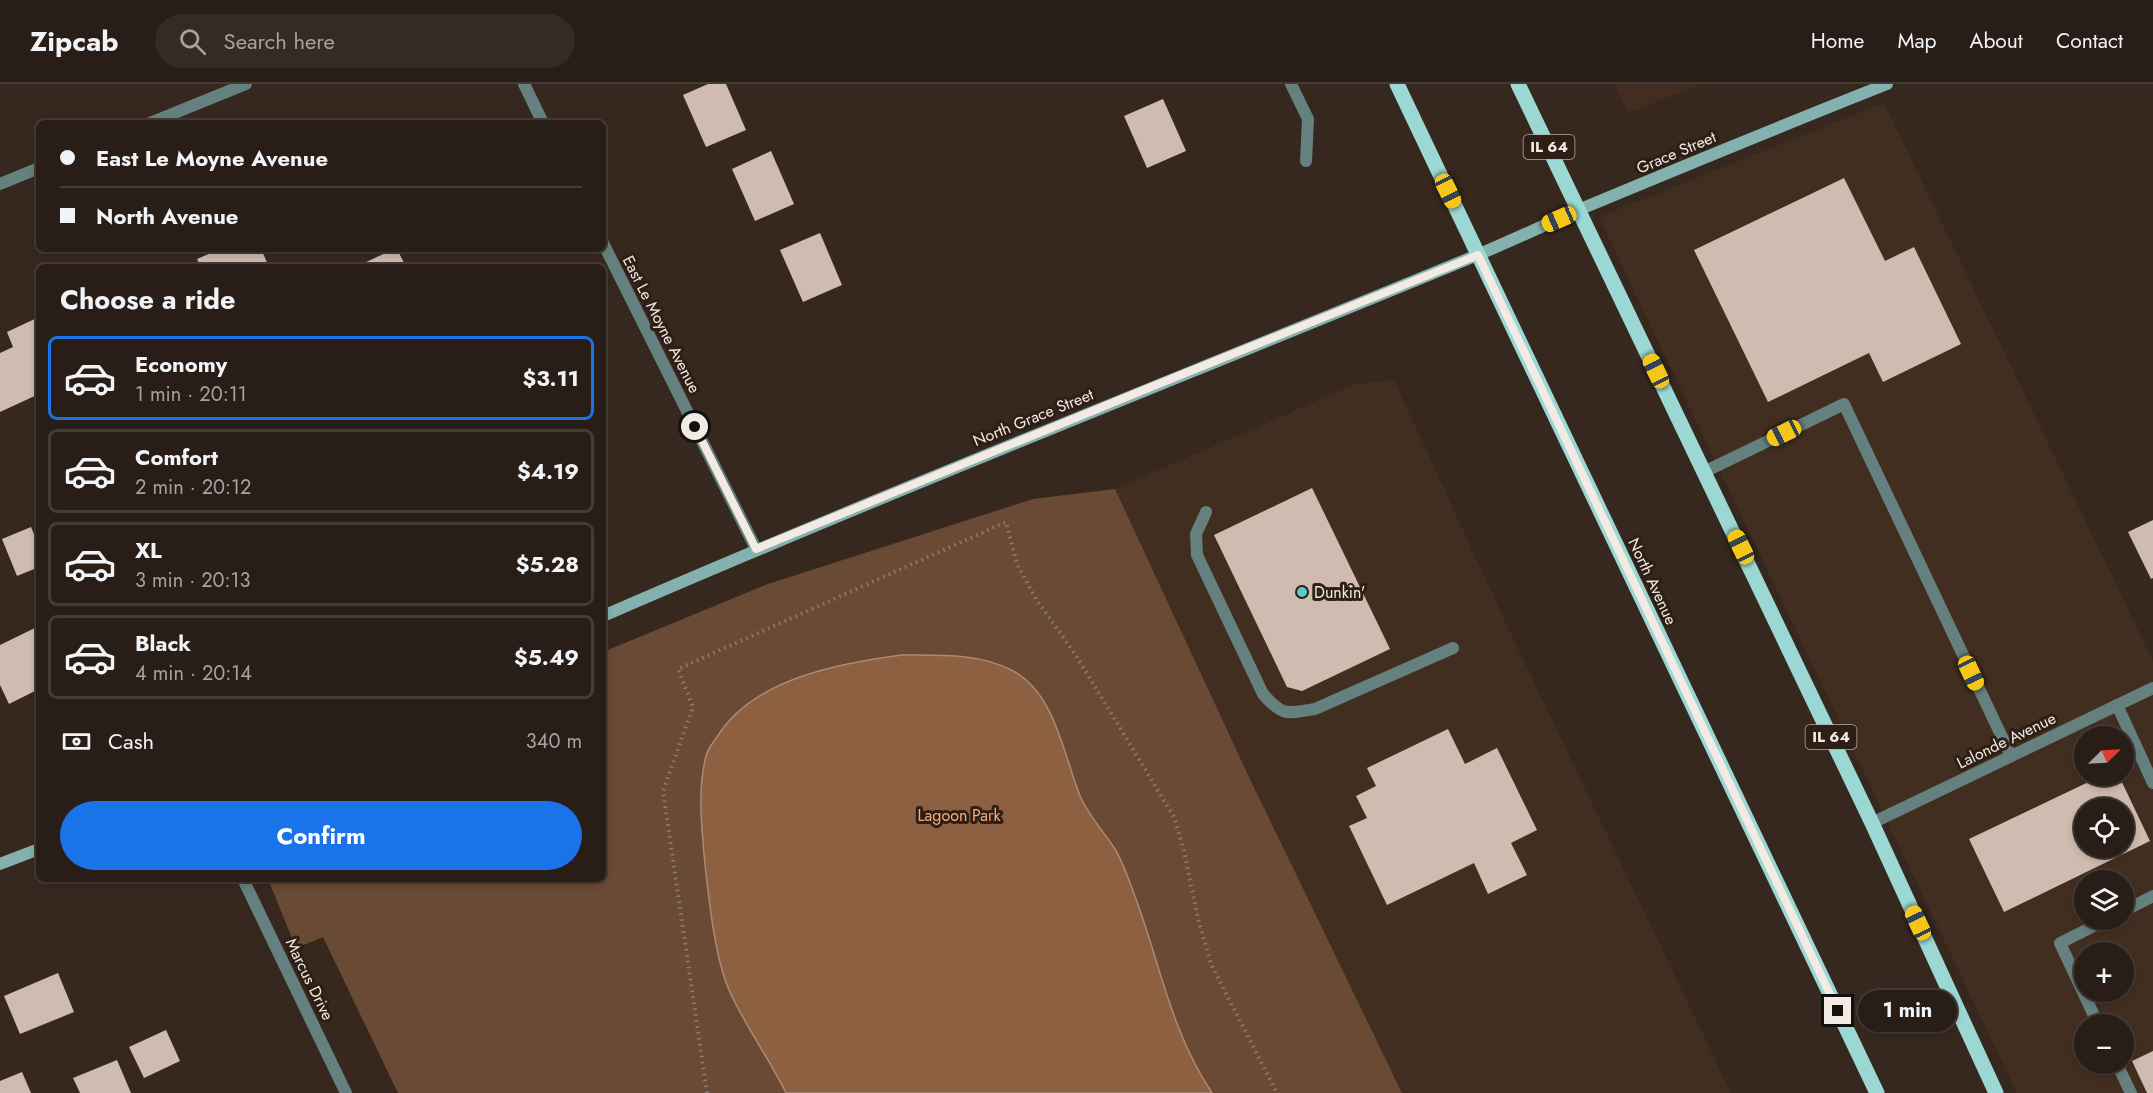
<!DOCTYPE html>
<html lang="en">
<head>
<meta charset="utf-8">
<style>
	:root { --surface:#291e17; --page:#352b24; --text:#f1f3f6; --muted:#a5a2a1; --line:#453c36; --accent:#1a73e8 }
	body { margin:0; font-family:Jost,sans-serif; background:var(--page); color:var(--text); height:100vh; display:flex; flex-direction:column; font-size:22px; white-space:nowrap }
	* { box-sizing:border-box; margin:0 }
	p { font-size:20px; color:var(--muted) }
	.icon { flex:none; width:33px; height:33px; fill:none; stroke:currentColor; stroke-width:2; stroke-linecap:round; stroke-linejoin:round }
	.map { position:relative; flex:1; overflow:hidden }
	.drawer { position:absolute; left:36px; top:180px; width:570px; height:618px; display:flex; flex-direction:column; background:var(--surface); border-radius:9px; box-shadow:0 3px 9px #0003,0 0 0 2px var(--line) }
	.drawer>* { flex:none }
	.top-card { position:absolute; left:36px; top:36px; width:570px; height:132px; border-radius:9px; box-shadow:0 3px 9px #0003,0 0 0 2px var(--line); display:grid; align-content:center; height:132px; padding:0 24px; background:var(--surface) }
	.needle { width:39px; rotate:66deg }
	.tools { position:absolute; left:2074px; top:642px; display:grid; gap:12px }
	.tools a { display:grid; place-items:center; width:60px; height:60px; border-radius:50%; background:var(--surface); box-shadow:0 3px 9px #0003,0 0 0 2px var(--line); font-size:30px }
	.end { position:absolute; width:27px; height:27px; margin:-14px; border:8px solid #f4eae4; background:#111; box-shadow:0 0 0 3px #111 }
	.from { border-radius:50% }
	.bubble { position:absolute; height:42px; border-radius:21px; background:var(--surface); box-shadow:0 3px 9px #0003,0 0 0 2px var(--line); font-size:20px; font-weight:700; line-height:42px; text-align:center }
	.car { position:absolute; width:18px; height:36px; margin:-18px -9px; border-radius:8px; box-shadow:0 0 4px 2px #0007; background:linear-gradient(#f5c518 24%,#345 0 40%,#f5c518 0 76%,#345 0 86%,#f5c518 0) }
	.top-card b { display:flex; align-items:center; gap:21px; height:57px; font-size:22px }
	.top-card b+b { border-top:2px solid var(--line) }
	.top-card i { width:15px; height:15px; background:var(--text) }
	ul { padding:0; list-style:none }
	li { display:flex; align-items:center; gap:18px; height:84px; margin:0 12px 9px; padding:0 12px; border:3px solid var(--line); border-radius:9px }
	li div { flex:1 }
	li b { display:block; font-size:22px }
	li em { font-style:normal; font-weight:700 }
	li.active { border-color:var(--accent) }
	li>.icon { width:54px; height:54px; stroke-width:1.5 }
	h2 { padding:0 24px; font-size:27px; line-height:72px }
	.pay { display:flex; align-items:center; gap:15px; height:66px; padding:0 24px; font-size:22px }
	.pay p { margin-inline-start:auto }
	.primary-button { display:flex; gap:12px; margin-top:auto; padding:12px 24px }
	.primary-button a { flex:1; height:69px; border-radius:36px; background:var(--accent); color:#fff; font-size:24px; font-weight:700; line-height:69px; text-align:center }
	header { display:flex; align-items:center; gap:36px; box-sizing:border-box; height:84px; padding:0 30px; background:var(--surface); border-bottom:2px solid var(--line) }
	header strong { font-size:28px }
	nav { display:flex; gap:33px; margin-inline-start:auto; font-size:21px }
	.search { width:420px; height:54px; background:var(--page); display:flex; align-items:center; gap:15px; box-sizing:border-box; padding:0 21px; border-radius:33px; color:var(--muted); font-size:22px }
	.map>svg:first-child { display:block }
	.built { fill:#422e20; fill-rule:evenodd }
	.green { fill:#6a4a35 }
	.water { fill:#8e6042; stroke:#ad8973; stroke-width:1.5 }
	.building { fill:#cfbbaf; fill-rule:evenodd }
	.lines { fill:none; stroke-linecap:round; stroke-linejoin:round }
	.path { stroke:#8a7d76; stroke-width:4; stroke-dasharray:1.5 4.5; stroke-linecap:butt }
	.lane { stroke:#65817f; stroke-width:12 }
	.street { stroke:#65817f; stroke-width:12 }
	.secondary { stroke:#83b2ae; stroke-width:12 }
	.primary { stroke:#9bd8d3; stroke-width:15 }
	.route { stroke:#f4eae4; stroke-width:8 }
	.poi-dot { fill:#54cdc7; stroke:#2d1f15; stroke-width:2 }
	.labels { text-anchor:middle; stroke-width:6; stroke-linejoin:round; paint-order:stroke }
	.shield { fill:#2d1f15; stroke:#b8ada6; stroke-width:1.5 }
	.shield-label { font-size:15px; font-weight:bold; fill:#f4eae4 }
	.street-label { font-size:16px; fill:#f4eae4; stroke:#2d1f15 }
	.poi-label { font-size:16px; fill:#f4eae4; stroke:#2d1f15; text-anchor:start }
	.park-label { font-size:16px; fill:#f5ae80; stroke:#2d1f15 }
</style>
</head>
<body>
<header>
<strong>Zipcab</strong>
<div class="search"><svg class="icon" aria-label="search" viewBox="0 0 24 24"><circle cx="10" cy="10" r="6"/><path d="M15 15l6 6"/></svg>Search here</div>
<nav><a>Home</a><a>Map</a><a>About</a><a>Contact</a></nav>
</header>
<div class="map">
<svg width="2153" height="1009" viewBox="0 0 2153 1009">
	<rect width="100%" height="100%" fill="#37281f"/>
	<g class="built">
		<path d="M1614 0H1701L1628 29Z"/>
		<path d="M1884 19 2153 577V1009H2017L1599 133ZM2085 652H2124V692H2085ZM2085 724H2124V764H2085ZM2085 796H2124V836H2085ZM2085 868H2124V908H2085ZM2085 940H2124V980H2085Z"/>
		<path d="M1394 296 1509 546 1731 1009H1402L1249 693 1115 405 1356 300Z"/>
	</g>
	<path class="green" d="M1115 405 1249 693 1402 1009H398L323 853 296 864 268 795H603V568L765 501 1033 415Z"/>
	<path class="water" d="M902 571C938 571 980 569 1013 587 1055 609 1064 672 1080 712 1088 731 1104 748 1115 765 1122 777 1128 793 1133 807 1160 877 1169 944 1212 1009H786C769 974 745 942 729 906 715 874 709 816 705 781 702 746 697 707 706 672 707 666 713 659 717 653 752 595 840 579 902 571Z"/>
	<g class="building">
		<path d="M708 0H726L746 46 706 63 683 11Z"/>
		<path d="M1163 15 1186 67 1147 84 1124 32Z"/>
		<path d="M771 67 794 120 755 137 732 85Z"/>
		<path d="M1844 94 1885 177 1914 163 1961 260 1883 298 1869 269 1768 318 1694 166Z"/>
		<path d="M820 149 842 201 803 218 780 166Z"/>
		<path d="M220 165H261L269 183H201L197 175Z"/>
		<path d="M394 165H397L406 183H363L362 180Z"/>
		<path d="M39 233V310L0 328V269L13 263 7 248Z"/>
		<path d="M1312 404 1390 565 1302 607 1287 603 1214 451Z"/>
		<path d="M2153 436V494L2151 495 2128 448Z"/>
		<path d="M31 443 39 462V483L17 492 2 455Z"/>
		<path d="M39 542V605L9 620 0 601V561Z"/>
		<path d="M1448 645 1465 680 1497 664 1537 746 1511 759 1527 791 1488 810 1474 779 1387 821 1349 742 1367 734 1356 712 1376 702 1367 684Z"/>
		<path d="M2101 692H2119L2150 757 2004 828 1969 755ZM2085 724H2124V764H2085Z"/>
		<path d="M58 889 74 928 20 950 4 912Z"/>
		<path d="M166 946 180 977 144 994 129 963Z"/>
		<path d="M2153 967V1009H2147L2132 977Z"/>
		<path d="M117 976 131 1009H80L73 994Z"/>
		<path d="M22 988 31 1009H0V997Z"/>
	</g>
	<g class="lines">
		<path class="path" d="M707 1009 663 707 693 623 678 585 1006 438 1017 480 1036 515 1077 573 1174 733 1184 767 1198 835 1211 880 1277 1009"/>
		<g class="lane">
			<path d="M1704 388 1844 320 2011 672"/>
			<path d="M1206 428 1196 450 1197 471 1263 610C1282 632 1286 630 1315 625L1453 564"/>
			<path d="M2117 621 2153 699"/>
			<path d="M2124 827 2153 812"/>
			<path d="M2098 940 2060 859 2106 836"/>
			<path d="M2117 980 2131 1009"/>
		</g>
		<g class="street">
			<path d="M524 0 543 39"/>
			<path d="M1291 0 1308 35 1306 77"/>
			<path d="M150 39 246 0"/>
			<path d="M0 100 39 84"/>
			<path d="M603 159 756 465"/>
			<path d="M1872 739 2153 604"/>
			<path d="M243 795 346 1009"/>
		</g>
		<g class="secondary">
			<path d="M603 532C891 407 1184 292 1475 172 1511 157 1547 140 1583 124 1684 82 1786 40 1887 0"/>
			<path d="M0 780 39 765"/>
		</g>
		<g class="primary">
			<path d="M1397 0 1877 1009"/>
			<path d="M1518 0 1872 739 1996 1009"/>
		</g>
	</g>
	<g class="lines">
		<path class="route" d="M695 343 756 465 1151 303 1478 171 1838 927"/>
	</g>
	<circle class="poi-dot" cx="1302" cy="508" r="6"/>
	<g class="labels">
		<g class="shield">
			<rect x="1523.5" y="51" width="51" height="24" rx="4.5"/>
			<rect x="1805.5" y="641" width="51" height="24" rx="4.5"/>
		</g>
		<g class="shield-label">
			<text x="1549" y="68">IL 64</text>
			<text x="1831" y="658">IL 64</text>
		</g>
		<g class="street-label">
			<text transform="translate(1676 68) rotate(-23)" y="6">Grace Street</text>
			<text transform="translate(662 240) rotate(63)" y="6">East Le Moyne Avenue</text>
			<text transform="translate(1033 333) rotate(-22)" y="6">North Grace Street</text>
			<text transform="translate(1653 497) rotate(65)" y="6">North Avenue</text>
			<text transform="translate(2006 656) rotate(-26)" y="6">Lalonde Avenue</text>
			<text transform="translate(310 895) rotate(64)" y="6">Marcus Drive</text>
		</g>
		<g class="poi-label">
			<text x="1314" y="514">Dunkin'</text>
		</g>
		<g class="park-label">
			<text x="959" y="737">Lagoon Park</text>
		</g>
	</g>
</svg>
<div class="tools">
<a><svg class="needle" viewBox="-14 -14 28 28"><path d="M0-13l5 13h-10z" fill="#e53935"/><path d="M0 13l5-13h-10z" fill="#a5a2a1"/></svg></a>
<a><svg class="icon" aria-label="locate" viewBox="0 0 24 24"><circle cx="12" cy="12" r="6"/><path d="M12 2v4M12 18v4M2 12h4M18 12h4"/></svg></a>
<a><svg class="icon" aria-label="layers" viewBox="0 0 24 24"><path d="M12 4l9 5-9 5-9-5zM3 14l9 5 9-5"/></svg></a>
<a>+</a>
<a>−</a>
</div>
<i class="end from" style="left:695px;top:343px"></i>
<i class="end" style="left:1838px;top:927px"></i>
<div class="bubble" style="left:1858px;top:906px;width:99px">1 min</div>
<i class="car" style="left:1448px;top:107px;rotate:154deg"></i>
<i class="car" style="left:1559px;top:135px;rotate:246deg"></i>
<i class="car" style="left:1656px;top:287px;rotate:334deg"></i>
<i class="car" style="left:1784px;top:349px;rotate:244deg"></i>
<i class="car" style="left:1741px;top:463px;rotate:334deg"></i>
<i class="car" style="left:1971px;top:589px;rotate:155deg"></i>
<i class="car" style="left:1918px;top:839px;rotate:335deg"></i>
<div class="top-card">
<b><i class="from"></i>East Le Moyne Avenue</b>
<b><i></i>North Avenue</b>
</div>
<section class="drawer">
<h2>Choose a ride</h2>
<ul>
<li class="active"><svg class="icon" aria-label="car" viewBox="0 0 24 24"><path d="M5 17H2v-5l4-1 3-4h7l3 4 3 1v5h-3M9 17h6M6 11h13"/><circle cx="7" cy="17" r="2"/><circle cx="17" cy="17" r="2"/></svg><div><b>Economy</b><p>1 min · 20:11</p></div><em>$3.11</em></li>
<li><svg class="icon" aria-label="car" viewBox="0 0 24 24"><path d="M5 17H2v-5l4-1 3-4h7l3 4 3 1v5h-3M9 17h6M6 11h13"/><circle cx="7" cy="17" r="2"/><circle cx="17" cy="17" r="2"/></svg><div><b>Comfort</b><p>2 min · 20:12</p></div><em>$4.19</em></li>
<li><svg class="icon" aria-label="car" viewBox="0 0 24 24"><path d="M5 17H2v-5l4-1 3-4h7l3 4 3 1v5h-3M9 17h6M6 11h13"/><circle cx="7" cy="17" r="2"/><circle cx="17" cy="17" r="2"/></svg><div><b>XL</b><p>3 min · 20:13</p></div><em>$5.28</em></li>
<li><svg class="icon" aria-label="car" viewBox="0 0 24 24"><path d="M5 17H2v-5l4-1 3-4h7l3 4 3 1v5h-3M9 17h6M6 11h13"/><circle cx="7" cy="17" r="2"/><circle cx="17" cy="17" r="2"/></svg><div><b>Black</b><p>4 min · 20:14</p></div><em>$5.49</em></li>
</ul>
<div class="pay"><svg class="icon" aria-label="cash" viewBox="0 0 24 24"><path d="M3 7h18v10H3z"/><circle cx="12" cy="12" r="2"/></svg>Cash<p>340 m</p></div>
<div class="primary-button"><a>Confirm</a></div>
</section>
</div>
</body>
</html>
